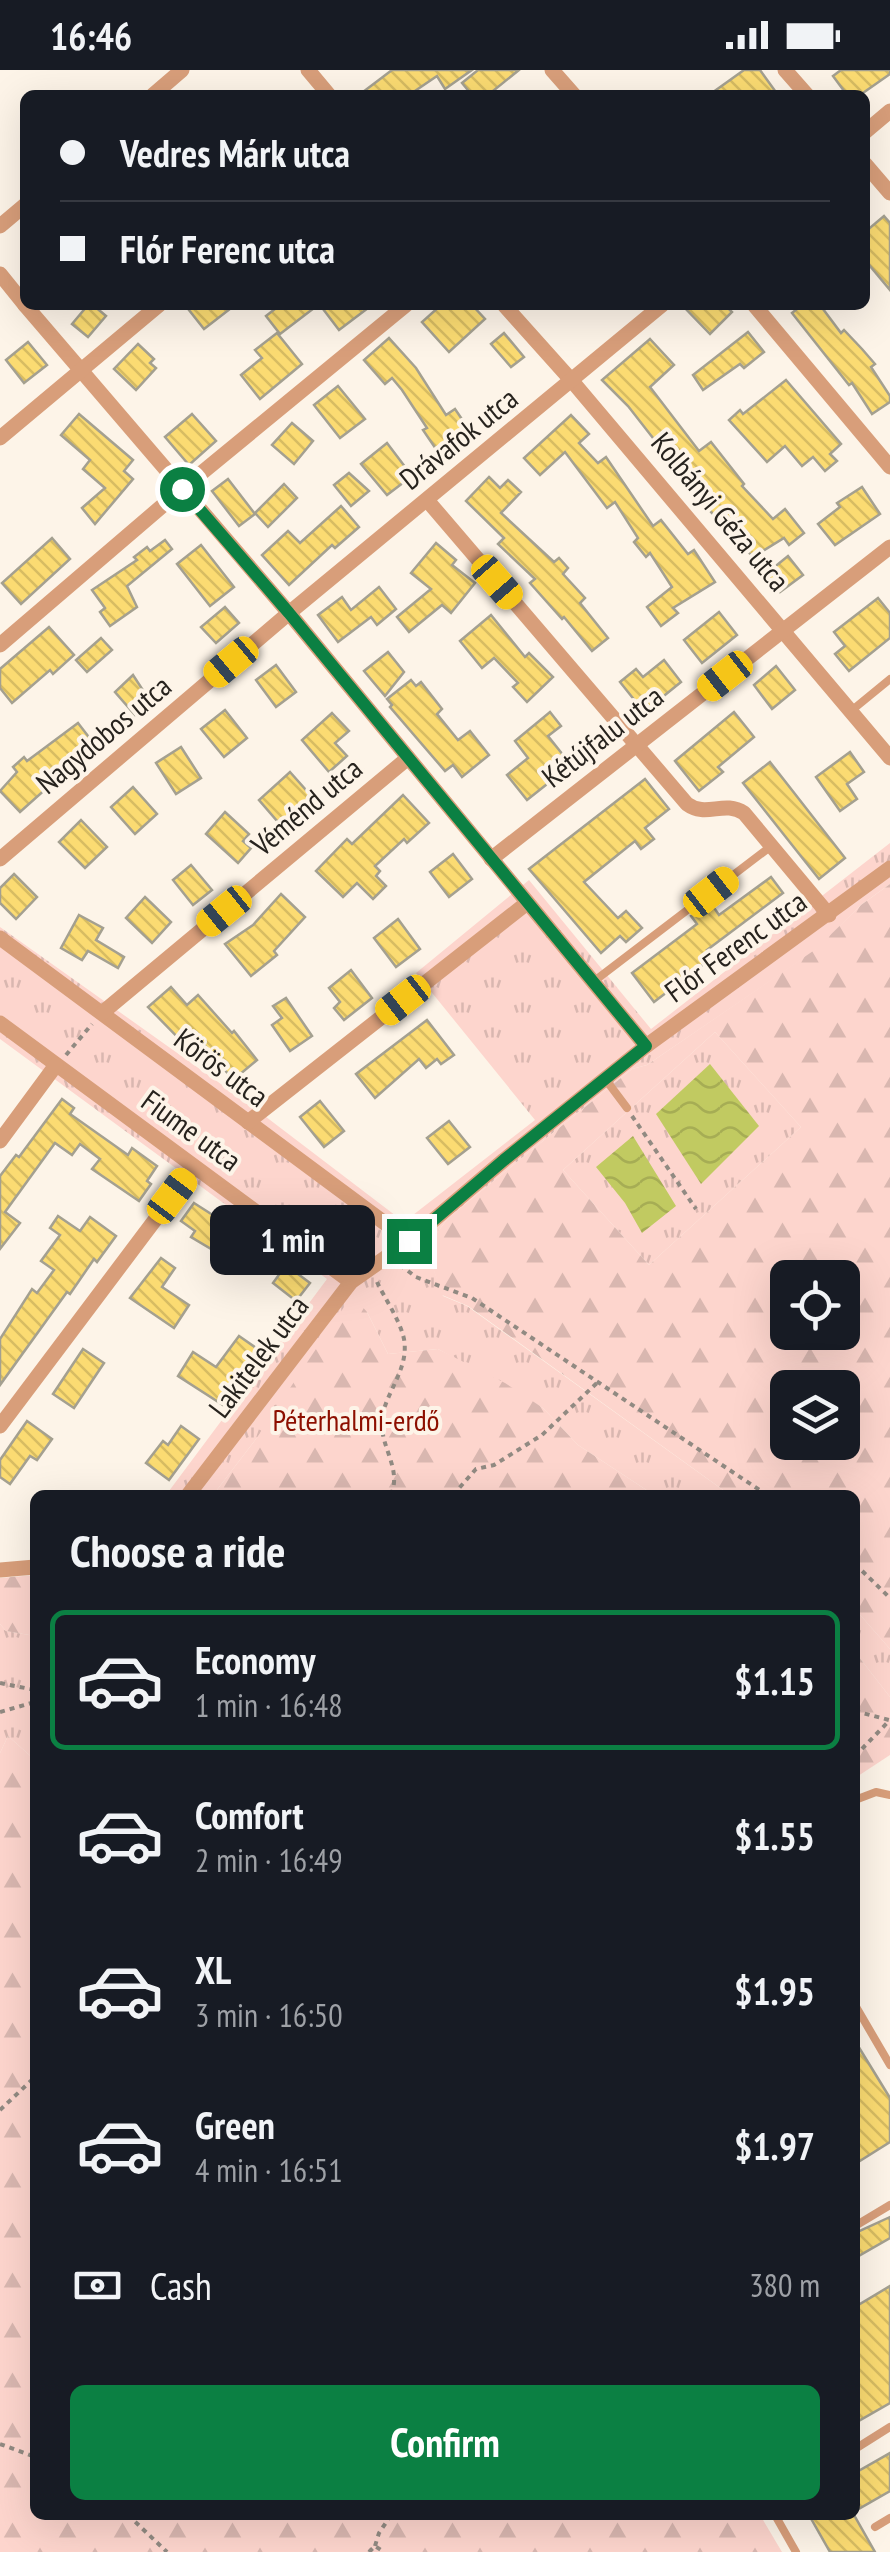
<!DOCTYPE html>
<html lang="en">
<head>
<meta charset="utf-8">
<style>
	:root { --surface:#171b24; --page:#242831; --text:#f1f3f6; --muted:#9ea1a6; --line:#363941; --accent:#0b8043 }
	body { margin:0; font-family:"PT Sans Narrow",sans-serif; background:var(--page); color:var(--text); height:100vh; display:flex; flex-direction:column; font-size:38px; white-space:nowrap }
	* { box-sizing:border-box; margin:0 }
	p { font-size:32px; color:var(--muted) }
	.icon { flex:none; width:55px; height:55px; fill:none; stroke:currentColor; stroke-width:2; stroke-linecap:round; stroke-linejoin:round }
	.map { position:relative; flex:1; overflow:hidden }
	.details { position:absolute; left:30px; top:1420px; width:830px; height:1030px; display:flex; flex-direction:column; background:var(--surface); border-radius:15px; box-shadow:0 10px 40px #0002 }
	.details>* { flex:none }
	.guide { position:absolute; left:20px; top:20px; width:850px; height:220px; border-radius:15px; box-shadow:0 10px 40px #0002; display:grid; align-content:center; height:220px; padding:0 40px; background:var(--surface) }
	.tools { position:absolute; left:770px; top:1190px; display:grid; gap:20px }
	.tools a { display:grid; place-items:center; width:90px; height:90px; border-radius:15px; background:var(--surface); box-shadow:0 10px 40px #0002; font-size:50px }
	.end { position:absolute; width:45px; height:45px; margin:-22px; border:12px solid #0b8043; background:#fff; box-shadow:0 0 0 5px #fff }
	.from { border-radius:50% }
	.bubble { position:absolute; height:70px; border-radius:15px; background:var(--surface); box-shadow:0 10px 40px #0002; font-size:32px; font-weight:700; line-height:70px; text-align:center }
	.car { position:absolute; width:30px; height:60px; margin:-30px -15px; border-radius:12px; box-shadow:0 0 8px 2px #0007; background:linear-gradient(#f5c518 24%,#345 0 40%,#f5c518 0 76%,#345 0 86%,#f5c518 0) }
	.guide b { display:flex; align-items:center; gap:35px; height:95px; font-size:38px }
	.guide b+b { border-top:2px solid var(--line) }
	.guide i { width:25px; height:25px; background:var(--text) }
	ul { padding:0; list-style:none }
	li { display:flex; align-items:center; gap:30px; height:140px; margin:0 20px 15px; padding:0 20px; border:5px solid transparent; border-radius:15px }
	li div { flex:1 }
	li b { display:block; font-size:38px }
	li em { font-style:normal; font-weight:700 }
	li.selected { border-color:var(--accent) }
	li>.icon { width:90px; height:90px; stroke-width:1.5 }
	h2 { padding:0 40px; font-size:45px; line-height:120px }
	.pay { display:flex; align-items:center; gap:25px; height:110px; padding:0 40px; font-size:38px }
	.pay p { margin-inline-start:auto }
	.cta { display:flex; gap:20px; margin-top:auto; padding:20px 40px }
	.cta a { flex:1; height:115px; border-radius:15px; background:var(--accent); color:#fff; font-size:40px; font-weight:700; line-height:115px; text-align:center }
	.status { display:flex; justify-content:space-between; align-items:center; height:70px; padding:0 50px; background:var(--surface); direction:ltr }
	.status svg { height:28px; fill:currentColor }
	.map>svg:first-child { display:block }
	.grass { fill:url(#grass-tufts) }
	.forest { fill:url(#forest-firs); fill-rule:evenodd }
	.water { fill:url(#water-waves) }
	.building { fill:url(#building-back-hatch); stroke:#a4a090; stroke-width:2.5 }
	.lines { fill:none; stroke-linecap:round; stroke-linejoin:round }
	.path { stroke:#918a82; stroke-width:4; stroke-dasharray:5 5; stroke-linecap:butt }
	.service { stroke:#d89e7a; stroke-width:8 }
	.minor { stroke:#d89e7a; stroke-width:15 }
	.route { stroke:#0b8043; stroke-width:12 }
	.labels { text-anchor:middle; stroke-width:8; stroke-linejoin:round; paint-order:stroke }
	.street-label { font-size:30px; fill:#27231e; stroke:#fdf4e8 }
	.park-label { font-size:30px; fill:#8d0f00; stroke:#fdf4e8 }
</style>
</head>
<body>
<div class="status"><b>16:46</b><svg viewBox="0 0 49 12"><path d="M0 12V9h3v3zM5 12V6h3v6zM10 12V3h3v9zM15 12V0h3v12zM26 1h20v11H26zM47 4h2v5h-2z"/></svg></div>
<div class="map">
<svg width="890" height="2482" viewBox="0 0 890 2482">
	<defs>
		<pattern id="grass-tufts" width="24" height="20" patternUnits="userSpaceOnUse" patternTransform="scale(2.5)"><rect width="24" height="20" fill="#fdd5cd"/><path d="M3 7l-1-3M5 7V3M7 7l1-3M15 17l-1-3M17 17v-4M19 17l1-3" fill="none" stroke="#d9b7b0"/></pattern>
		<pattern id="forest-firs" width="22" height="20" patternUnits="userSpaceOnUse" patternTransform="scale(2.5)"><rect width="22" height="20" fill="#fdd5cd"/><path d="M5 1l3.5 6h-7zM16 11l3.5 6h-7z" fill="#d9b7b0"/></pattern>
		<pattern id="water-waves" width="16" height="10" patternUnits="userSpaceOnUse" patternTransform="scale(2.5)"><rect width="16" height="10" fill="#c1ca61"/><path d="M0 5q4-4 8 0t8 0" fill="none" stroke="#a6ad54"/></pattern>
		<pattern id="building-back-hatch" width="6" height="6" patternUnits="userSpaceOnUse" patternTransform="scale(2.5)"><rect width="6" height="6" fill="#fbdb72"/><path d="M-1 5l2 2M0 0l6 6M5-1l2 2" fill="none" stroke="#d7bc62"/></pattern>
	</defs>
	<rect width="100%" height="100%" fill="#fdf4e8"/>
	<g class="grass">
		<path d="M890 773V814L861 835 817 879 647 995 632 999 449 1147 426 1177 443 1226 467 1236 730 1425H654L578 1375 543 1338 438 1279 388 1284 367 1242 256 1369 213 1425H166L327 1209 0 969V857L249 1034 404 1152 535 1050 416 903 529 810 651 959Z"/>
		<path d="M715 962 801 1057 649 1195 563 1100Z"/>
		<path d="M855 1539 890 1579V1627L855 1582Z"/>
		<path d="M0 1554 6 1561 35 1566V1690L8 1666 0 1683Z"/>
	</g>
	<g class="forest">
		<path d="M890 814V1579L855 1539V1425H730L468 1236 442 1225 426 1177 449 1147 632 999 647 995 816 879 861 835ZM715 962 801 1057 649 1195 563 1100ZM788 1208H842V1262H788ZM788 1318H842V1372H788Z"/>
		<path d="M352 1225 367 1242 388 1284 438 1279 505 1313 543 1338 578 1375 654 1425H213L256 1369Z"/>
		<path d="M35 1505V1566L6 1561 0 1554V1508Z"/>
		<path d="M855 1582 890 1627V1685L855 1708Z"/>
		<path d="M8 1666 35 1690V2445H760L782 2482H0V1683Z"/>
	</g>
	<g class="water">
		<path d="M710 994 759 1056 701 1114 656 1044Z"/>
		<path d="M633 1066 676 1136 642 1163 625 1133 596 1097Z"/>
	</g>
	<g class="building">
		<path d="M392 0H472L445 19 437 6 409 25H359Z"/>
		<path d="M478 0H519L488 25H472L462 13Z"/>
		<path d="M744 0H760L778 25H709Z"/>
		<path d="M841 0H890V4L860 25H847L833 6Z"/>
		<path d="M884 146 890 153V220L865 190V162Z"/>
		<path d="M88 235H93L106 246 88 267 72 254Z"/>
		<path d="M185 235H235L204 259Z"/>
		<path d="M280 235H318L280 264 266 246Z"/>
		<path d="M320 235H372L339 260Z"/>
		<path d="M441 235H472L485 249 449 282 422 252Z"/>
		<path d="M682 235H725L732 242 710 264Z"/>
		<path d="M802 235H820L841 263 844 260 862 279 875 294 871 297 890 326V332L872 344 852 313 849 315 792 243Z"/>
		<path d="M748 262 764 282 744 298 740 294 703 320 693 305Z"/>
		<path d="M277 263 302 294 260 329 241 305 262 288 255 280Z"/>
		<path d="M504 263 524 287 511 297 491 274Z"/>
		<path d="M389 268 416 298 446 345 455 339 470 361 438 382 423 360 427 358 402 320 392 308 385 314 364 290Z"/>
		<path d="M650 269 674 295 650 317 699 381 711 372 744 414 742 416 773 449 785 439 804 463 789 475 784 468 753 487 710 441 628 336 602 310Z"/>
		<path d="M28 272 47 295 24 313 6 290Z"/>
		<path d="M138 274 154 289 150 293 156 298 136 320 114 299Z"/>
		<path d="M786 310 841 374 830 384 837 391 825 401 813 387 802 396 785 376 767 392 729 350 740 340 743 344Z"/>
		<path d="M338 316 365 349 340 368 314 335Z"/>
		<path d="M79 344 133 390 124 401 133 409 95 454 82 438 105 418 83 399 90 390 61 365Z"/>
		<path d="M192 344 216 371 189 395 165 367Z"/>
		<path d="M571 345 589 364 579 373 598 393 606 387 653 456 661 450 688 484 694 480 715 512 673 538 678 543 661 556 647 537 672 517 650 483 646 487 634 472 638 468 615 432 607 438 565 382 540 405 524 388Z"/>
		<path d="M292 353 313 371 294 394 272 375Z"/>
		<path d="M387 373 412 406 387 425 361 394Z"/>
		<path d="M349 403 369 421 351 436 334 415Z"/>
		<path d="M489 407 500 418 508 410 521 422 501 443 554 492 559 488 568 498 563 504 585 528 580 533 608 568 592 581 564 547 562 549 530 513 535 509 498 474 504 468 466 431Z"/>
		<path d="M228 409 255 444 239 456 212 421Z"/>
		<path d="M284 414 297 428 268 457 255 443Z"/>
		<path d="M862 417 880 444 835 475 818 454 840 437 837 433Z"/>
		<path d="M341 436 359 457 335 478 332 475 289 515 262 485 288 461 300 473Z"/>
		<path d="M52 468 70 489 21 534 2 513Z"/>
		<path d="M165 470 172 479 127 516 137 537 110 556 100 542 105 538 92 520 137 490 134 487 147 477 150 481Z"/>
		<path d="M436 473 456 490 452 495 475 513 451 543 442 535 409 562 397 547 431 519 411 503Z"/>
		<path d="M201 475 234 517 210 536 177 494Z"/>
		<path d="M788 486 803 505 780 522 766 504Z"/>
		<path d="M379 517 396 539 377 555 371 547 338 572 318 545 342 527 351 540Z"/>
		<path d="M878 528 890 543V568L849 601 835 584 845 576 834 562Z"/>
		<path d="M225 537 239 553 216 573 201 557Z"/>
		<path d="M719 542 737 565 702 593 684 570Z"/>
		<path d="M491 545 525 587 529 583 553 607 527 632 513 617 518 613 494 588 482 598 460 571Z"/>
		<path d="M49 557 74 585 53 604 50 600 12 633 0 618V599Z"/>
		<path d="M101 568 112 580 87 602 76 590Z"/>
		<path d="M388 582 404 602 385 626 364 601Z"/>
		<path d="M664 590 681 612 644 642 620 612 636 599 643 607Z"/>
		<path d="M276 595 296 622 276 637 256 610Z"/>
		<path d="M776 596 795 620 772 639 754 615Z"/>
		<path d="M133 605 150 631 135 645 115 622Z"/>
		<path d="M411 610 416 616 421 612 442 639 437 644 458 670 470 661 489 685 462 707 453 695 445 701 390 637 392 635 387 629Z"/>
		<path d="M225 640 247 668 224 687 201 659Z"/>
		<path d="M550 642 561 656 548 666 571 695 527 730 507 705 528 688 515 671Z"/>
		<path d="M734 642 754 667 718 697 723 702 699 721 675 691Z"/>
		<path d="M332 643 349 661 335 673 347 686 329 702 302 670Z"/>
		<path d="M78 653 95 675 20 742 0 721 17 702 13 697 24 687 27 691Z"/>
		<path d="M181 677 201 708 176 724 156 693Z"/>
		<path d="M850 682 864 702 847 714 857 729 840 741 816 707Z"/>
		<path d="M770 692 845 788 819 809 743 713Z"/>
		<path d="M290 702 313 728 294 745 297 748 284 759 259 730Z"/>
		<path d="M645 709 669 739 645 758 654 769 641 779 635 771 584 812 618 848 626 841 642 858 626 872 620 866 601 883 529 799Z"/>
		<path d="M133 717 157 744 135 764 111 737Z"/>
		<path d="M403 725 429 753 407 773 404 769 375 796 380 801 376 806 386 816 373 829 357 813 343 827 316 801 347 769 352 774Z"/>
		<path d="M225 742 249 764 243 771 251 778 238 793 206 764Z"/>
		<path d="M81 750 107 777 85 798 59 772Z"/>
		<path d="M453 784 472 809 449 827 430 802Z"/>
		<path d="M191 795 212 820 193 835 173 810Z"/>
		<path d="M14 804 37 827 16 849 0 833V818Z"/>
		<path d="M771 807 783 823 707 880 713 887 654 932 632 903 697 854 691 846 710 832 719 845Z"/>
		<path d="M281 824 305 847 274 881 277 885 251 906 225 874 253 855Z"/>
		<path d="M145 827 171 852 152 873 126 848Z"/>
		<path d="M79 845 103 858 96 870 124 887 118 898 88 881 82 890 61 878Z"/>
		<path d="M398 849 420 879 396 897 374 868Z"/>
		<path d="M351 900 372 928 344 950 334 938 340 932 329 918Z"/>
		<path d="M171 917 187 935 198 925 232 963 234 961 257 990 233 1010 203 973 193 983 148 937Z"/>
		<path d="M286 928 312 966 290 981 272 955 282 948 273 936Z"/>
		<path d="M427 950 454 985 441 994 437 989 426 998 419 989 375 1028 356 1004Z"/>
		<path d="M62 1029 74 1038 70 1044 128 1085 132 1078 157 1096 147 1111 151 1114 139 1131 92 1099 100 1089 80 1074 72 1085 55 1073 5 1142 20 1153 0 1179V1106L16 1085 19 1087Z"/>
		<path d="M320 1031 344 1061 324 1077 300 1047Z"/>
		<path d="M449 1051 470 1077 448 1094 427 1068Z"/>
		<path d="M194 1133 261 1176 245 1199 191 1167 195 1161 181 1151Z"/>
		<path d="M58 1146 80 1161 90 1147 116 1166 97 1192 94 1189 70 1224 67 1222 0 1315V1269L32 1219 37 1223 54 1200 41 1191 60 1165 50 1158Z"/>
		<path d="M161 1188 175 1198 162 1217 189 1235 174 1258 130 1228Z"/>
		<path d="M286 1195 310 1213 296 1231 273 1213Z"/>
		<path d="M239 1266 259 1280 223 1335 178 1306 193 1282 216 1297Z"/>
		<path d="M83 1279 104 1293 74 1338 53 1324Z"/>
		<path d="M27 1351 52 1369 37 1390 30 1386 10 1414 0 1407V1390Z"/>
		<path d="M181 1356 199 1369 169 1410 146 1393 163 1371 168 1375Z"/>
		<path d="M855 1971 890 2028V2072L855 2094Z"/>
		<path d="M890 2147V2168L855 2188V2163Z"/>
		<path d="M890 2216V2333L855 2353V2237Z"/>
		<path d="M890 2383V2421L855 2441V2403Z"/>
		<path d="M809 2445H854L875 2482H830Z"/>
	</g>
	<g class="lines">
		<g class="path">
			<path d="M66 985 92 954"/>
			<path d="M632 1046 696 1139"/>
			<path d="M400 1195 416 1207 472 1228 767 1425"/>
			<path d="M377 1212C385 1229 400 1250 404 1269 409 1297 389 1318 383 1343 376 1374 403 1396 391 1425"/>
			<path d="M453 1425 476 1399 494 1395 542 1365 599 1311"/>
			<path d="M855 1494 890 1528"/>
			<path d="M0 1613 35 1620"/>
			<path d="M855 1641 889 1650"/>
			<path d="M0 1642 35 1632"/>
			<path d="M855 1686 889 1651"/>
			<path d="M0 2040 35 2007"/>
			<path d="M0 2374 35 2387"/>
			<path d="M128 2445 167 2482"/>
			<path d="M375 2476 379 2463 391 2445"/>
			<path d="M369 2482 375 2476 384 2482"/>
		</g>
		<g class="service">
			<path d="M851 641 890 609"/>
			<path d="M593 912 770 777"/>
			<path d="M606 1010 627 1038"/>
			<path d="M855 1730 876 1722 890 1725"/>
			<path d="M855 1935 890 1995"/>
			<path d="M855 2156 890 2135"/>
			<path d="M855 2379 890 2357"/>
			<path d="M775 2445 796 2482"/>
			<path d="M875 2457 890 2448"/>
		</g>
		<g class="minor">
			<path d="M308 0 329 25"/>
			<path d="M552 0 574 25"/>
			<path d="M785 0 807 25"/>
			<path d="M153 25 182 0"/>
			<path d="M865 62 890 41"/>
			<path d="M865 94 890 123"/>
			<path d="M0 156 25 135"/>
			<path d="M0 204 25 235"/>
			<path d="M25 235 289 543 646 976"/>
			<path d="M504 235 572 311 890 688"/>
			<path d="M754 235 890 397"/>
			<path d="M0 368 159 235"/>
			<path d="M427 430 687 734C706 748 724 730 744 743L829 845"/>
			<path d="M0 575 182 419 406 235"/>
			<path d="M0 789 289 543 662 235"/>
			<path d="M491 789 890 477"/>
			<path d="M0 868 409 1171"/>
			<path d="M102 943 408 688"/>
			<path d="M0 953 351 1212"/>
			<path d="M248 1052 527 833"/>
			<path d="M0 1071 56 995"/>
			<path d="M0 1356 194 1098"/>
			<path d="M188 1425 351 1212 409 1171 504 1090 646 976 890 798"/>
			<path d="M0 1500 35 1497"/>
		</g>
	</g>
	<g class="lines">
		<path class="route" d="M182 419 289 543 646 976 504 1090 409 1171"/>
	</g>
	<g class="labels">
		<g class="street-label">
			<text transform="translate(459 369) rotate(-39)" y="10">Drávafok utca</text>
			<text transform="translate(720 442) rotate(50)" y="10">Kolbányi Géza utca</text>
			<text transform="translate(104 665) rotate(-40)" y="10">Nagydobos utca</text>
			<text transform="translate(603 667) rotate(-38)" y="10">Kétújfalu utca</text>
			<text transform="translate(307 737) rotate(-40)" y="10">Véménd utca</text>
			<text transform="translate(736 877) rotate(-36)" y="10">Flór Ferenc utca</text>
			<text transform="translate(221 998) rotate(37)" y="10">Körös utca</text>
			<text transform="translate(191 1061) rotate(36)" y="10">Fiume utca</text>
			<text transform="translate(259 1287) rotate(-53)" y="10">Lakitelek utca</text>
		</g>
		<g class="park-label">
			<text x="356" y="1361">Péterhalmi-erdő</text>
		</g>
	</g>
</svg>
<div class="tools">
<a><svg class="icon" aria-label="locate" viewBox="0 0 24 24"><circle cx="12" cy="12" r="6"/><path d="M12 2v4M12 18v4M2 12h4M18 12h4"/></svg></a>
<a><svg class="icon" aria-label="layers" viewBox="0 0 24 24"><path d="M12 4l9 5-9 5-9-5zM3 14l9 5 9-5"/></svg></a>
</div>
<i class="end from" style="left:182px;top:419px"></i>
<i class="end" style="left:409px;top:1171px"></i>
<div class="bubble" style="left:210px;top:1135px;width:165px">1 min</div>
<i class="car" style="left:497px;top:512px;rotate:139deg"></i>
<i class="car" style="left:231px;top:592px;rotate:230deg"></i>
<i class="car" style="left:725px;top:606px;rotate:232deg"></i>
<i class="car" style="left:711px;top:822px;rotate:52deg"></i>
<i class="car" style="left:224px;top:841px;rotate:231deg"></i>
<i class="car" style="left:403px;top:930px;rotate:232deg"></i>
<i class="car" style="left:172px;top:1126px;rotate:37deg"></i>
<div class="guide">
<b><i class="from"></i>Vedres Márk utca</b>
<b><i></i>Flór Ferenc utca</b>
</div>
<section class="details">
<h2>Choose a ride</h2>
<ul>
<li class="selected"><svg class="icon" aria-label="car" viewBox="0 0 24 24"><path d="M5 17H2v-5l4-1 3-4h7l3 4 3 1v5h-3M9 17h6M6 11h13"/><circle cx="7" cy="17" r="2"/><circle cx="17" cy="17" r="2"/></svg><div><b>Economy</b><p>1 min · 16:48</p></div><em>$1.15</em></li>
<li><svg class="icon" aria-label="car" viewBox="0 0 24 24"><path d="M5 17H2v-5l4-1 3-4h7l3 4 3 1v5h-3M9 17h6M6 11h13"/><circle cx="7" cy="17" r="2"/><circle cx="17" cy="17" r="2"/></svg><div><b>Comfort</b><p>2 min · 16:49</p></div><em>$1.55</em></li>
<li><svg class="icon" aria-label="car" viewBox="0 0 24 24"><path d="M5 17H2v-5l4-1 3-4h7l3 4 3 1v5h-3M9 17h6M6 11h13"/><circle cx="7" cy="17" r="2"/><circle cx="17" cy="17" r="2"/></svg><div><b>XL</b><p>3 min · 16:50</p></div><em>$1.95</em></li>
<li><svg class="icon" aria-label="car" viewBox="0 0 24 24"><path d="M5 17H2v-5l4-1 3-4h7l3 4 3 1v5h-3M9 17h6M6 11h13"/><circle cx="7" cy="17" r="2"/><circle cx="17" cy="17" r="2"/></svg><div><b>Green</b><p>4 min · 16:51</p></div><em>$1.97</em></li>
</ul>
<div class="pay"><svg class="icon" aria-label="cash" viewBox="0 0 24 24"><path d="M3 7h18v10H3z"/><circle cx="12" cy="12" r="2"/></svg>Cash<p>380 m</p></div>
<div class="cta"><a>Confirm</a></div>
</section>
</div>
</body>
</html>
